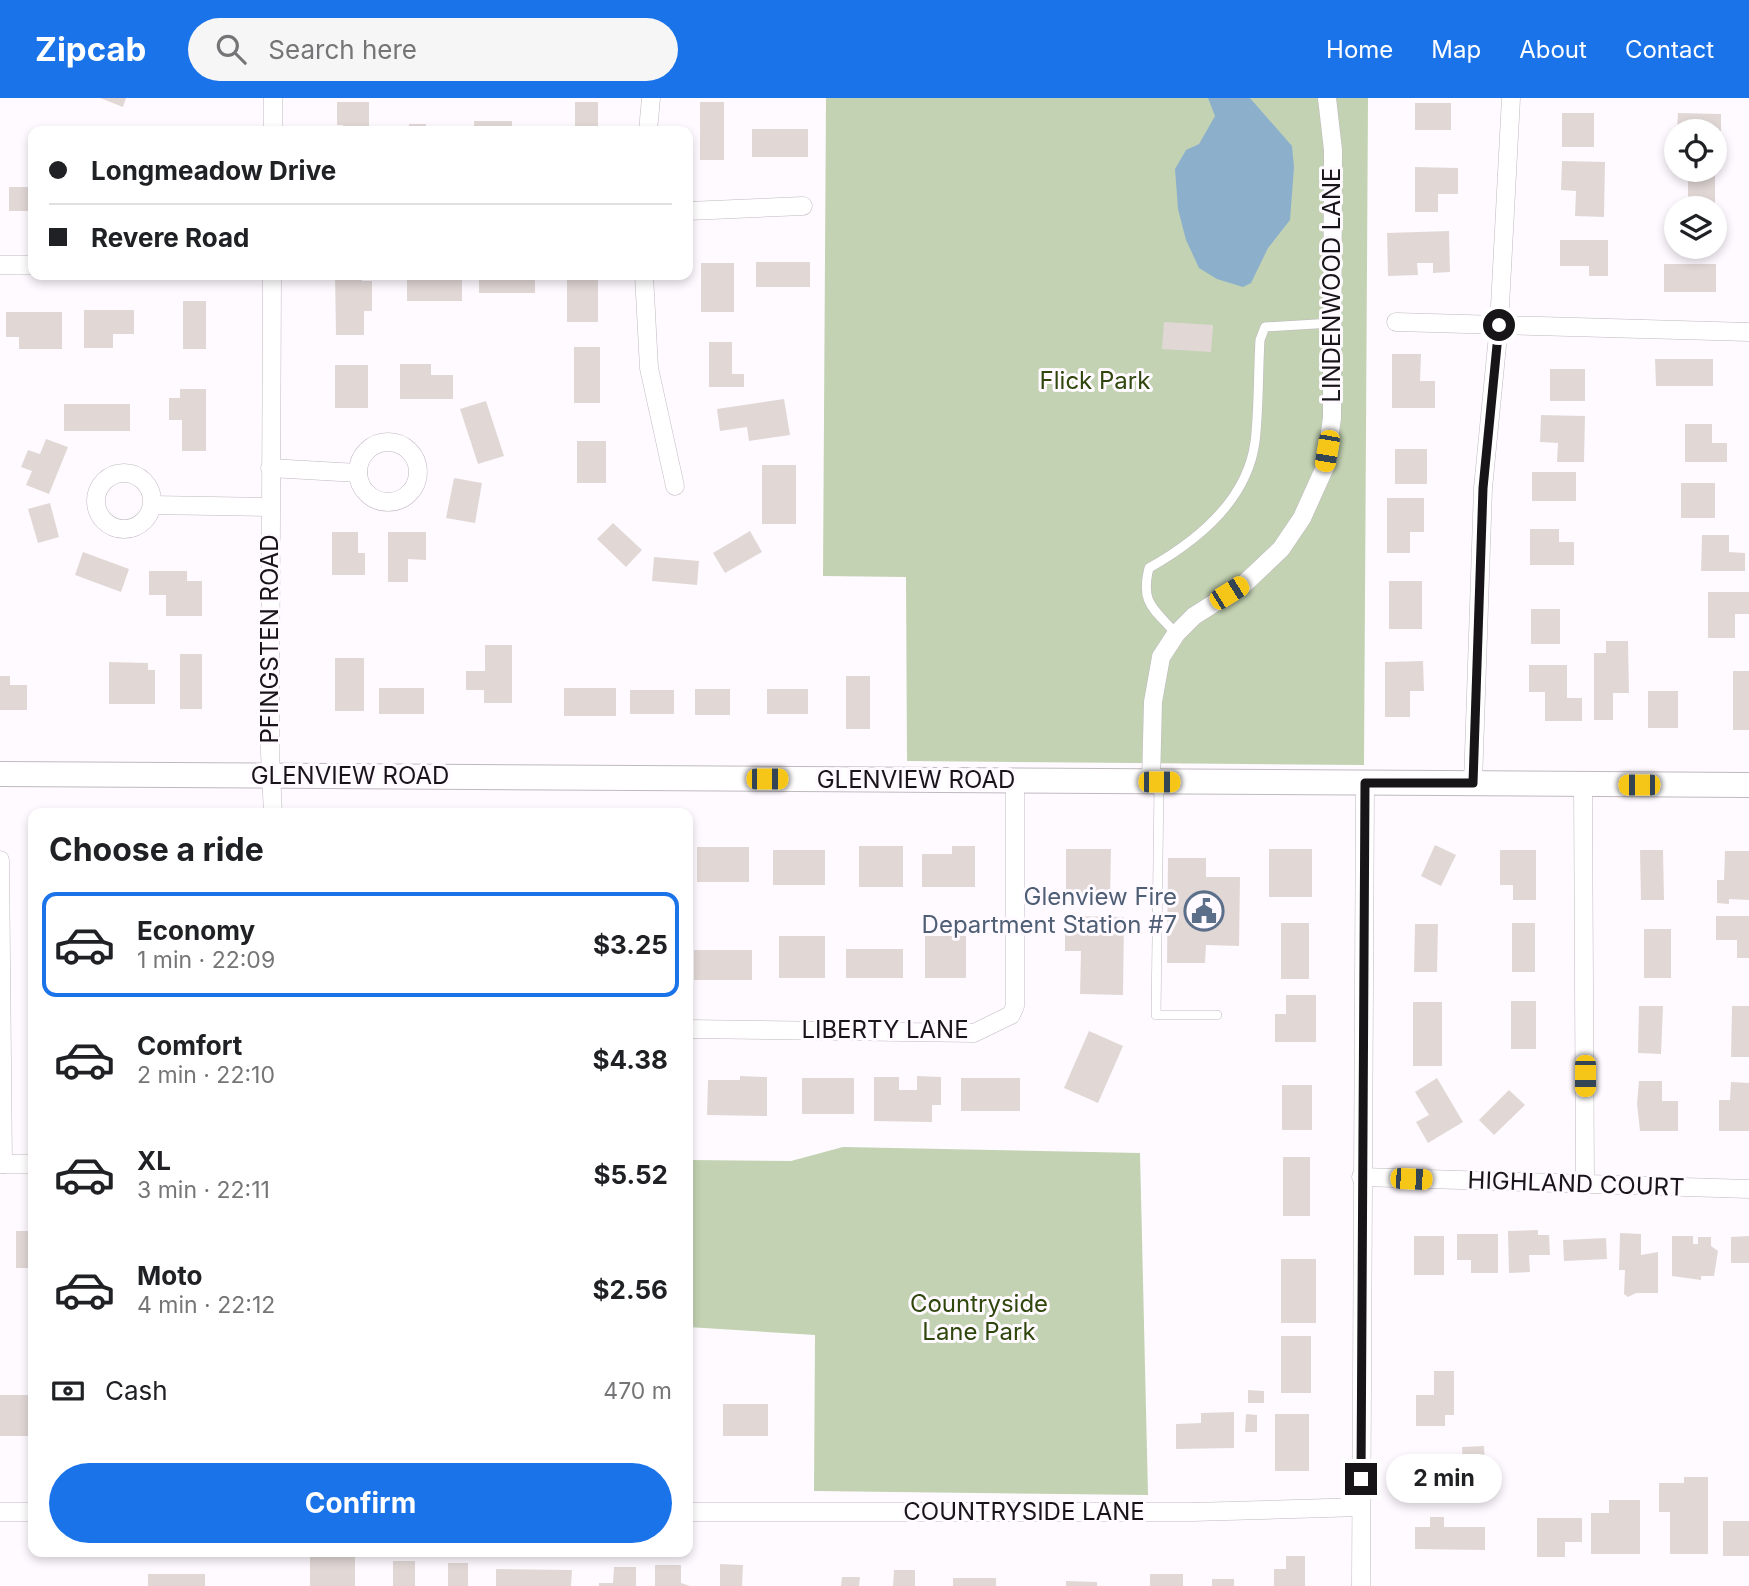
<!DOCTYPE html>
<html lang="en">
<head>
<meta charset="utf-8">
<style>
	:root { --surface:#fff; --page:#f6f6f6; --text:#202124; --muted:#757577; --line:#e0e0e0; --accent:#1a73e8 }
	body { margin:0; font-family:Inter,sans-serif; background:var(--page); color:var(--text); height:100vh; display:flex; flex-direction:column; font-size:26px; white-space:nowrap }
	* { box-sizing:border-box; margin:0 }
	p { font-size:23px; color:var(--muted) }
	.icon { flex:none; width:38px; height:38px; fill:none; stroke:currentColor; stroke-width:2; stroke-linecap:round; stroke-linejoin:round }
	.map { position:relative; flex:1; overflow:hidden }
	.drawer { position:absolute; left:28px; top:710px; width:665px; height:749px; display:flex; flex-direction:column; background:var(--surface); border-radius:14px; box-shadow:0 4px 10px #0003 }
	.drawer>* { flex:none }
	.banner { position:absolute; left:28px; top:28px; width:665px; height:154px; border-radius:14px; box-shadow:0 4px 10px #0003; display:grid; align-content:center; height:154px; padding:0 21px; background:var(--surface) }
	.controls { position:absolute; left:1664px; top:21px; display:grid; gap:14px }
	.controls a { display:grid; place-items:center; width:63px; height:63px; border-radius:50%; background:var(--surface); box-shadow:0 4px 10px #0003; font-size:35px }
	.end { position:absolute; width:32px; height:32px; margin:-16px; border:9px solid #171517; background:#fff; box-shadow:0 0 0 4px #fff }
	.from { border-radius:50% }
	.bubble { position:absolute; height:49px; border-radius:24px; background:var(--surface); box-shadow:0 4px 10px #0003; font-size:23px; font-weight:700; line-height:49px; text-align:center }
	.car { position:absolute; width:21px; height:42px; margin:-21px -10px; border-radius:9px; box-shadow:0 0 5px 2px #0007; background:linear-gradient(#f5c518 24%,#345 0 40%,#f5c518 0 76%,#345 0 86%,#f5c518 0) }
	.banner b { display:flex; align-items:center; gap:24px; height:66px; font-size:26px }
	.banner b+b { border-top:2px solid var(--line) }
	.banner i { width:18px; height:18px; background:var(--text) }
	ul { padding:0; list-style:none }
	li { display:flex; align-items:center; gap:21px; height:105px; margin:0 14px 10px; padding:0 7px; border:4px solid transparent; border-radius:14px }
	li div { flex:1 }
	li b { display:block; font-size:26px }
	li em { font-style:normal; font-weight:700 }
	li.current { border-color:var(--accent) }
	li>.icon { width:63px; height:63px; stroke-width:1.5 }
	h2 { padding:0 21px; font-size:32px; line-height:84px }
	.pay { display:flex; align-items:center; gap:18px; height:77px; padding:0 21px; font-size:26px }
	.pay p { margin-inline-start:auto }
	.action { display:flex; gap:14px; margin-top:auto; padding:14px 21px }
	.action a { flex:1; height:80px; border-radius:42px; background:var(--accent); color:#fff; font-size:28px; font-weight:700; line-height:80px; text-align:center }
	header { display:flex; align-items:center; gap:42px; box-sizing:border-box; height:98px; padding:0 35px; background:var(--accent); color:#fff }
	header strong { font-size:33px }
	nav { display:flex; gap:38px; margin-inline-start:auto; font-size:24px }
	.search { width:490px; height:63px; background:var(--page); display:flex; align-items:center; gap:18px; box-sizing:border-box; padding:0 24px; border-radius:38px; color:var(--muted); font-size:26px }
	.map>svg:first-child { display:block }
	.green { fill:#c2d2b2 }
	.water { fill:#8cb0cc }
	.building { fill:#e1d8d6 }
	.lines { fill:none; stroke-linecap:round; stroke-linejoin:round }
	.service-casing { stroke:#bfb9bf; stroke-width:10 }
	.minor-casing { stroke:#bfb9bf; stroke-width:19 }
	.secondary-casing { stroke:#bfb9bf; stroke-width:26 }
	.service { stroke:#fff; stroke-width:9 }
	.minor { stroke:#fff; stroke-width:18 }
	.secondary { stroke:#fff; stroke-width:24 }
	.route { stroke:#171517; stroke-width:9 }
	.labels { text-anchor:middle; stroke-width:6; stroke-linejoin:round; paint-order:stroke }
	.street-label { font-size:24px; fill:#171517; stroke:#fffaff }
	.park-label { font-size:24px; fill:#2f460c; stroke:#fffaff }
	.service-label { font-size:24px; fill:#4e5e75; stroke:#fffaff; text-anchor:end }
</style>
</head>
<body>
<header>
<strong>Zipcab</strong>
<div class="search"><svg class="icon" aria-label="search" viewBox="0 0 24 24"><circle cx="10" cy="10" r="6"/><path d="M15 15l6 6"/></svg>Search here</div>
<nav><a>Home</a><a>Map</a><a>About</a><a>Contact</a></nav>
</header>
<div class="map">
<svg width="1749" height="1488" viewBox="0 0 1749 1488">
	<rect width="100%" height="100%" fill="#fffaff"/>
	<g class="green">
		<path d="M826 0H1368L1364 667 907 663 906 479 823 478Z"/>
		<path d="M843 1049 1140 1055 1148 1397 814 1393 815 1237 688 1229V1062L791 1063Z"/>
	</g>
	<path class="water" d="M1208 0H1250L1292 48 1294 69 1290 122 1268 150 1251 185 1243 189 1217 181 1199 170 1186 142 1178 111 1175 71 1186 52 1199 46 1215 18Z"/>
	<g class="building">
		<path d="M100 0H126L123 9Z"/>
		<path d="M337 4H369V33H343V27H337Z"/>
		<rect x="575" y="4" width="23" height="29"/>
		<rect x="700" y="4" width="24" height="58"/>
		<rect x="1415" y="5" width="36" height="27"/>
		<rect x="1562" y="15" width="32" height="34"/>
		<path d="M1678 15 1721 16V33H1677Z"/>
		<rect x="474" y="23" width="38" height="10"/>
		<rect x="409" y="26" width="17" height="7"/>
		<rect x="752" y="31" width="56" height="28"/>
		<path d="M1562 63 1605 64 1604 119 1575 118 1576 93 1561 92Z"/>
		<path d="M1415 69 1458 70V96H1438V114H1415Z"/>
		<rect x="1688" y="78" width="27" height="32"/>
		<rect x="9" y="89" width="24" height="24"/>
		<path d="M1449 133 1450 174 1433 175V165H1417L1418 177 1388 178 1387 135Z"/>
		<path d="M1560 142H1608V178H1589V168H1560Z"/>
		<rect x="756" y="164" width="54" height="25"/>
		<rect x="701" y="165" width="33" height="49"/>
		<rect x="1664" y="166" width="52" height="28"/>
		<path d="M335 177H362V183H372V213H364V237H336Z"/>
		<rect x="407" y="177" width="55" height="26"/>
		<rect x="479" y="177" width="56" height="18"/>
		<rect x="567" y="177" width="31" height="47"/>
		<rect x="183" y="203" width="23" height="48"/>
		<path d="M84 212H134V236H113V250H84Z"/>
		<path d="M6 214H62V251H19V239H6Z"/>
		<path d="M1164 224 1213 227 1211 254 1162 251Z"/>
		<path d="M709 244H732V276H744V289H709Z"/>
		<rect x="574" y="249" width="26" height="56"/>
		<path d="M1392 256H1421L1420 283H1435V310H1392Z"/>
		<path d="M1655 261H1713V288H1656Z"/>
		<path d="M400 266H431V277H453V301H400Z"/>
		<rect x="335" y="267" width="33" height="43"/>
		<rect x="1550" y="271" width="35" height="32"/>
		<path d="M180 291H206V353H182V322H169V300H180Z"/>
		<path d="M784 301 790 337 749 343 747 329 720 333 717 311Z"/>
		<path d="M486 303 504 358 478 366 460 311Z"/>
		<rect x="64" y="306" width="66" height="27"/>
		<path d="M1541 317 1585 318 1584 364H1557L1558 345 1540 344Z"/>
		<path d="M1685 326H1712V345H1727V364H1685Z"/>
		<path d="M46 341 68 349 49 396 26 387 32 373 21 369 28 352 40 356Z"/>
		<rect x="577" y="343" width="29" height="42"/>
		<rect x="1395" y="351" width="32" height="35"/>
		<rect x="762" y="367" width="34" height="59"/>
		<rect x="1532" y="374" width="44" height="29"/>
		<path d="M454 380 482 385 475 425 446 420Z"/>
		<rect x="1681" y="385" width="34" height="35"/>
		<path d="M1387 400H1424V434H1410V455H1387Z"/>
		<path d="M50 405 59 439 38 445 28 411Z"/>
		<path d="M613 425 642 452 626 469 597 441Z"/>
		<path d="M1530 431H1559V444H1574V467H1530Z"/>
		<path d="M750 433 762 454 725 475 713 455Z"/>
		<path d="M332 434H358V455H365V477H332Z"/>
		<path d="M388 434H426V462L408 461V484H388Z"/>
		<path d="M1702 437H1729V454L1745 455V473H1701Z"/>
		<path d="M83 454 129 471 121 494 75 477Z"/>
		<path d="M654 459 699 463 697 487 652 483Z"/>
		<path d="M149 473H187V483H202V518H166V497H149Z"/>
		<rect x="1389" y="483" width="33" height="48"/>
		<path d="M1708 494H1749V516H1735V540H1708Z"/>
		<rect x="1531" y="511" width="29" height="35"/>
		<path d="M1606 543H1628L1629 595H1613V622H1594V555H1606Z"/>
		<path d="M485 547H512V605H484V592H466V573H485Z"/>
		<rect x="180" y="556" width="22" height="55"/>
		<rect x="335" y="560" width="29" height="53"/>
		<path d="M1423 563 1424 593H1410V619H1385V564Z"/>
		<path d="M109 564 148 565V572H155V606H109Z"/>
		<path d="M1529 567H1567V600H1582V623H1545V594H1529Z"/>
		<rect x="1733" y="573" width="16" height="59"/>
		<path d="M0 578H10V587H27V612H0Z"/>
		<rect x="846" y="578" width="24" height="53"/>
		<rect x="379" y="590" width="45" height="26"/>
		<rect x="564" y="590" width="52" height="28"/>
		<rect x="695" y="591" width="35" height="26"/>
		<rect x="767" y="591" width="41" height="25"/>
		<rect x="630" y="592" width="44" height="24"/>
		<rect x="1648" y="593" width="30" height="37"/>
		<path d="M1435 747 1456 757 1441 788 1421 778Z"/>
		<rect x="859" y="748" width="44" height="41"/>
		<path d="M952 748H975V789H922V756H952Z"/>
		<rect x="697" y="749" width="52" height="35"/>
		<path d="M1066 751H1111L1110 803 1066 802Z"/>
		<rect x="1269" y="751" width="43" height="48"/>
		<rect x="773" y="752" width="52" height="35"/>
		<path d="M1500 752H1536V802H1513V787H1500Z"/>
		<path d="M1640 752H1663L1664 802H1641Z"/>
		<path d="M1725 753H1749V802L1729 801V806L1717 805V782H1724Z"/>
		<path d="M1168 760H1206V779H1240L1239 848 1206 847 1205 865H1167Z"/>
		<path d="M1065 818 1124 819 1123 897 1080 896 1081 853H1065Z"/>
		<path d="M1716 818H1749V860H1737V842H1716Z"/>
		<rect x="1281" y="825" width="28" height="56"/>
		<rect x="1512" y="825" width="23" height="49"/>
		<path d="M1415 826H1438L1437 874H1414Z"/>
		<rect x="1644" y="831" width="27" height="49"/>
		<rect x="779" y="838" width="46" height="42"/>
		<rect x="925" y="838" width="41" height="42"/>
		<rect x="846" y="851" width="57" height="29"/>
		<rect x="694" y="852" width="58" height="30"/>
		<path d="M1286 897H1316V944H1275V916H1286Z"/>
		<rect x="1511" y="903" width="25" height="48"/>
		<rect x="1413" y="904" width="29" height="64"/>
		<path d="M1639 908H1663L1661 956 1638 955Z"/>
		<path d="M1732 908H1749V959H1731Z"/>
		<path d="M1089 933 1123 948 1098 1005 1064 990Z"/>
		<path d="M740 978 767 979V1018L707 1017 708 982H740Z"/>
		<path d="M917 978 941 979V1007H932V1024L874 1023V979H899V992H917Z"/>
		<rect x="802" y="980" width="52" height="36"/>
		<rect x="961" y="980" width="59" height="33"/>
		<path d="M1437 980 1463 1024 1428 1045 1416 1024 1429 1017 1415 994Z"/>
		<path d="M1639 983H1662V1003H1678V1033H1640L1637 1006Z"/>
		<path d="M1731 984 1749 985V1033H1719V1002H1730Z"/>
		<rect x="1282" y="987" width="30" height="45"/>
		<path d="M1509 992 1525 1007 1494 1037 1479 1022Z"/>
		<rect x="1283" y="1059" width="27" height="59"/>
		<path d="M1538 1132V1137H1549L1550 1157H1529L1530 1174 1509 1175 1508 1133Z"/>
		<rect x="16" y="1133" width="17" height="37"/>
		<path d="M1620 1135 1641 1136V1157L1658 1154V1195H1636L1628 1199 1624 1196 1625 1172H1619Z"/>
		<path d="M1457 1136H1498V1175H1471V1162H1457Z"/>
		<rect x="1414" y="1138" width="30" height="39"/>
		<path d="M1672 1138H1693V1146H1698V1139H1711V1148L1718 1153 1714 1178H1701V1182L1672 1178Z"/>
		<path d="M1749 1138V1165H1731V1139Z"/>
		<path d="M1606 1140 1607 1161 1564 1163 1563 1142Z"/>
		<rect x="1281" y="1161" width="35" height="64"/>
		<rect x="1281" y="1238" width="30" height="57"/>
		<path d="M1434 1273H1454V1317H1445V1328H1416V1297H1434Z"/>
		<path d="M1248 1292 1264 1293V1305H1248Z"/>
		<rect x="0" y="1297" width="33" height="41"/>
		<rect x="723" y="1306" width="45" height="32"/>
		<path d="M1234 1314V1350L1176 1351V1326L1201 1325V1315Z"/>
		<path d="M1246 1316 1257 1317V1334H1245Z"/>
		<rect x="1275" y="1316" width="34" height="57"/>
		<path d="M1484 1348 1485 1369 1463 1370 1462 1349Z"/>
		<rect x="1414" y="1362" width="39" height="24"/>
		<path d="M1684 1379H1708V1456H1670V1414H1659V1385H1684Z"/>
		<path d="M1609 1402H1640V1456H1591V1415H1609Z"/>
		<path d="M1430 1419H1444V1429H1485V1452L1415 1451V1429H1430Z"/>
		<path d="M1537 1420H1582V1444H1565V1459H1537Z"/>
		<rect x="1723" y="1423" width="26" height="35"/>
		<path d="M1286 1458H1305V1488H1274V1471H1286Z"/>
		<rect x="310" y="1459" width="45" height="29"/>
		<rect x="393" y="1463" width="22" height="25"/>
		<rect x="448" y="1465" width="20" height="23"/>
		<path d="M720 1466 743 1467 742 1488H720Z"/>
		<path d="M655 1467H681V1485L690 1488H655Z"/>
		<path d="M614 1469H636V1488H599V1485H613Z"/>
		<path d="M496 1471 572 1472 571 1488H496Z"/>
		<path d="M894 1472H915V1488H893Z"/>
		<rect x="148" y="1476" width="57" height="12"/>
		<rect x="1150" y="1476" width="33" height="12"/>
		<path d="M842 1479H860L859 1488H841Z"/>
		<rect x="953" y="1480" width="43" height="8"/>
		<rect x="1212" y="1481" width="22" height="7"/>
		<path d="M1066 1483 1097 1484V1488H1066Z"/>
	</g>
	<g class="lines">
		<g class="service-casing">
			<g id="service">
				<path d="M1176 536C1154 510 1140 506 1149 470 1197 443 1247 403 1255 344 1259 311 1258 275 1260 242L1265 229 1332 225"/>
				<path d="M1159 685 1156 917H1217"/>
			</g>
		</g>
		<g class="minor-casing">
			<g id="minor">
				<path d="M273 33V0"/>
				<path d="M648 33 651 0"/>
				<path d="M688 113 803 108"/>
				<path d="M0 167H33"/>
				<path d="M272 177 270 655 273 716"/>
				<path d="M644 177 649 270 675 388"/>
				<path d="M1396 224 1749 234"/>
				<circle cx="388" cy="374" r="30"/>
				<path d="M270 370 358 375"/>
				<circle cx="124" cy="403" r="28"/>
				<path d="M152 407 269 409"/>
				<path d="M1151 683 1153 604 1161 559 1176 536 1194 518 1243 487 1281 451 1302 420 1325 369 1332 320 1333 52 1327 0"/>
				<path d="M1473 685 1483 390 1499 227 1511 0"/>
				<path d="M1583 686 1585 1087"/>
				<path d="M0 762 3 1066"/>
				<path d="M688 931 974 935 1011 917 1015 908V682"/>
				<path d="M0 1066H33"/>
				<path d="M1361 1079 1749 1091"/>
				<path d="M0 1414H33"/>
				<path d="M688 1414H1192L1361 1409"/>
				<path d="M1361 1488 1365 685"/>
			</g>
		</g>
		<g class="secondary-casing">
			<path id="secondary" d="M0 676 1749 687"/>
		</g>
		<use href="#service" class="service"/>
		<use href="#minor" class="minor"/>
		<use href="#secondary" class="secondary"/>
	</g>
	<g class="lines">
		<path class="route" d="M1361 1381 1365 685H1473L1483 390 1499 227"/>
	</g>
	<defs>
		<g id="civic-ring" transform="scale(2.0125)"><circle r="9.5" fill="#fffaff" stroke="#5c6f8a" stroke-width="1.5"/><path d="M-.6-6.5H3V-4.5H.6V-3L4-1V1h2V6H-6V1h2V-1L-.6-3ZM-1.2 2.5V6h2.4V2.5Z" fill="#5c6f8a"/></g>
	</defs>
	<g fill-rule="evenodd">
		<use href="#civic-ring" x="1204" y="813"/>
	</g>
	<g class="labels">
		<g class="street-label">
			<text transform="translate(1332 187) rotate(-90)" y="8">LINDENWOOD LANE</text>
			<text transform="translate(270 541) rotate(-90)" y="8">PFINGSTEN ROAD</text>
			<text x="350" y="686">GLENVIEW ROAD</text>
			<text x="916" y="690">GLENVIEW ROAD</text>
			<text x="885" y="940">LIBERTY LANE</text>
			<text transform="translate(1576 1086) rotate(2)" y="8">HIGHLAND COURT</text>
			<text x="1024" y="1422">COUNTRYSIDE LANE</text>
		</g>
		<g class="park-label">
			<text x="1095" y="291">Flick Park</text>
			<text x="979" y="1214">Countryside<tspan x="979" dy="28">Lane Park</tspan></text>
		</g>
		<g class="service-label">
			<text x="1177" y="807">Glenview Fire<tspan x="1177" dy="28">Department Station #7</tspan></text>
		</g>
	</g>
</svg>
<div class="controls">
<a><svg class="icon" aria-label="locate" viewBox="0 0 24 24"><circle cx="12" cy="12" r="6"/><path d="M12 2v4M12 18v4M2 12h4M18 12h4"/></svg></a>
<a><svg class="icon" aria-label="layers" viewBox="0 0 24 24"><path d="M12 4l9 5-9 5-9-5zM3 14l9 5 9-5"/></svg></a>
</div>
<i class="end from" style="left:1499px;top:227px"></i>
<i class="end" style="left:1361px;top:1381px"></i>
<div class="bubble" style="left:1386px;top:1356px;width:116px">2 min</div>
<i class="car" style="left:1327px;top:353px;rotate:190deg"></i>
<i class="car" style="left:1229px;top:495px;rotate:58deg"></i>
<i class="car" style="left:767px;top:681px;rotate:90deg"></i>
<i class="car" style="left:1159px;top:684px;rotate:90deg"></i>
<i class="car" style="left:1639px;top:687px;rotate:270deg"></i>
<i class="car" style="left:1585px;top:978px;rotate:180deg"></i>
<i class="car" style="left:1411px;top:1081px;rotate:92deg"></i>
<div class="banner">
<b><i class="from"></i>Longmeadow Drive</b>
<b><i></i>Revere Road</b>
</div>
<section class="drawer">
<h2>Choose a ride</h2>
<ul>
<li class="current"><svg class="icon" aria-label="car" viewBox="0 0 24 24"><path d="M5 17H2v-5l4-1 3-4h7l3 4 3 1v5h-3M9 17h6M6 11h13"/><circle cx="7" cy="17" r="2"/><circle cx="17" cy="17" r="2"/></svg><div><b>Economy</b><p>1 min · 22:09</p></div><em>$3.25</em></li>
<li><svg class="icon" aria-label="car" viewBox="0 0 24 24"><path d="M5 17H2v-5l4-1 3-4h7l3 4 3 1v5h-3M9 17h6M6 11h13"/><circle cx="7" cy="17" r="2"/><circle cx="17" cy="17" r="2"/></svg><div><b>Comfort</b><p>2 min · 22:10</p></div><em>$4.38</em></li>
<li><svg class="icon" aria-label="car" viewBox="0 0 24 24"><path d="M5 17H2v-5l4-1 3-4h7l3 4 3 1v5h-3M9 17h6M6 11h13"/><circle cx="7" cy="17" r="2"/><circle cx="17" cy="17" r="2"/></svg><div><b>XL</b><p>3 min · 22:11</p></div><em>$5.52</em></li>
<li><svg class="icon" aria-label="car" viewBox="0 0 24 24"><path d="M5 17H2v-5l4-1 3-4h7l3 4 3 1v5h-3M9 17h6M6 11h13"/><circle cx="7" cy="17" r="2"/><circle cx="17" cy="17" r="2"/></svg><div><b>Moto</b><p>4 min · 22:12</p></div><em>$2.56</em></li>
</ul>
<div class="pay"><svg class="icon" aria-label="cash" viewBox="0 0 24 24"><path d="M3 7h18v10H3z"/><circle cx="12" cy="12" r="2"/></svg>Cash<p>470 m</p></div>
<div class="action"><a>Confirm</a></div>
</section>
</div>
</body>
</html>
